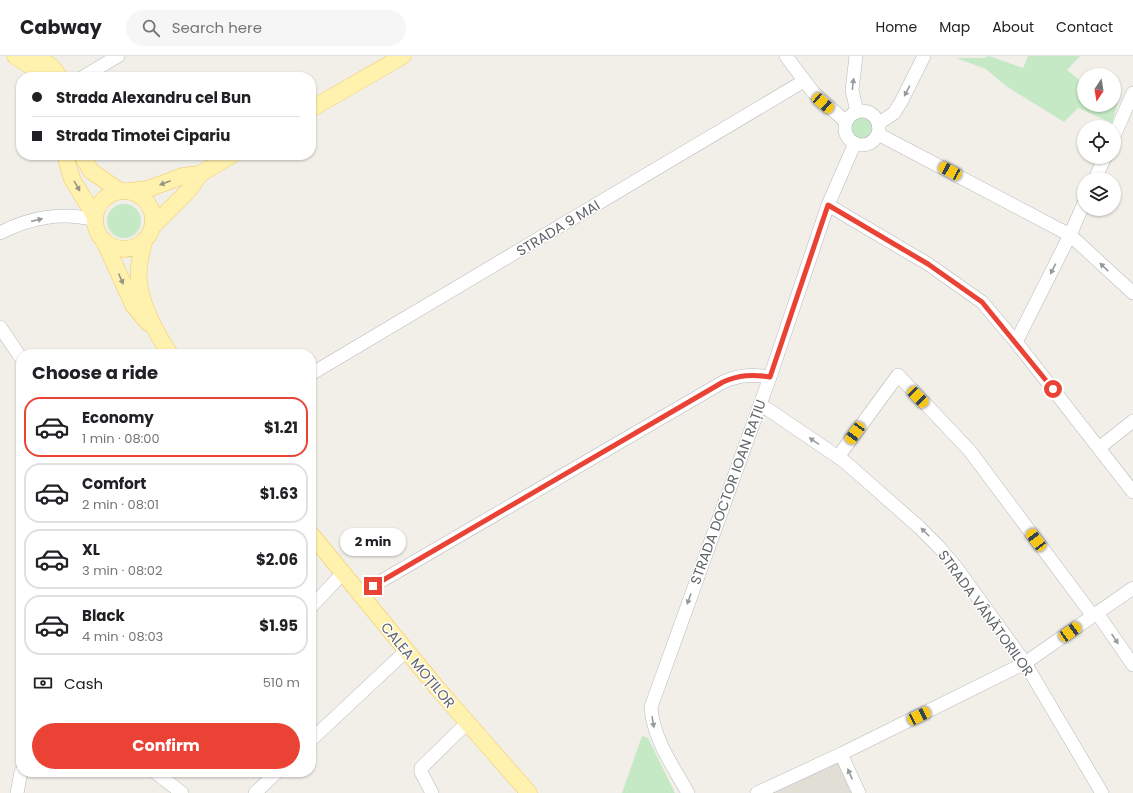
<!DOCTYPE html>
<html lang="en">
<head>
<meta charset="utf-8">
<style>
	:root { --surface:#fff; --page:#f6f6f6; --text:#202124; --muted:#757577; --line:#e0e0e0; --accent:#ea4335 }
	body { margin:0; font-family:Poppins,sans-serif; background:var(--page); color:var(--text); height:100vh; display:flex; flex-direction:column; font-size:15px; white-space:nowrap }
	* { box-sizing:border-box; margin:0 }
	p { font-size:13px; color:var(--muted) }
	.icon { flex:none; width:22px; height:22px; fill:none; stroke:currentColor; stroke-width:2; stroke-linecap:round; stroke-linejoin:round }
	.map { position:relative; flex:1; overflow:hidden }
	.sheet { position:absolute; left:16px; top:293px; width:300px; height:428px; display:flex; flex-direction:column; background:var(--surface); border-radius:16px; box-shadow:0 1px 3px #0004 }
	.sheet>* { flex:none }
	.top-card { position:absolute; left:16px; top:16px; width:300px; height:88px; border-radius:16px; box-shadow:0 1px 3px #0004; display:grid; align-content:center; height:88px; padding:0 16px; background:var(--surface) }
	.needle { width:26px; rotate:192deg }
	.tools { position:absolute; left:1077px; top:12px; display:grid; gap:8px }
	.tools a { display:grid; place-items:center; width:44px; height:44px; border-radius:50%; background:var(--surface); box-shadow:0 1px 3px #0004; font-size:20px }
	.end { position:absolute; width:18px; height:18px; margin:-9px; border:5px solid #ea4335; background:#fff; box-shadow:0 0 0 2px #fff }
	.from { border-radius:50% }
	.bubble { position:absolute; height:28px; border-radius:14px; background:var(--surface); box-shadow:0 1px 3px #0004; font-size:13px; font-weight:700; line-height:28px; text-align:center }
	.car { position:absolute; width:12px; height:24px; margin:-12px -6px; border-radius:5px; box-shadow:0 0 3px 1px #0007; background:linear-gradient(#f5c518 24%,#345 0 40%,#f5c518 0 76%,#345 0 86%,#f5c518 0) }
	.top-card b { display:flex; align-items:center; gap:14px; height:38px; font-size:15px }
	.top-card b+b { border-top:1px solid var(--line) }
	.top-card i { width:10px; height:10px; background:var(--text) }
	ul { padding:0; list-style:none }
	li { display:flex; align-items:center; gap:12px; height:60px; margin:0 8px 6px; padding:0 8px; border:2px solid var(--line); border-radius:16px }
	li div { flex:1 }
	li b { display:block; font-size:15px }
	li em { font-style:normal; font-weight:700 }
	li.selected { border-color:var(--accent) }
	li>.icon { width:36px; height:36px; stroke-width:1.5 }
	h2 { padding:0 16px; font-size:18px; line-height:48px }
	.pay { display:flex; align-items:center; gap:10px; height:44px; padding:0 16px; font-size:15px }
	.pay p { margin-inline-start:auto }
	.button { display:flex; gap:8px; margin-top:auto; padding:8px 16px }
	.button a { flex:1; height:46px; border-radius:24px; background:var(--accent); color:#fff; font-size:16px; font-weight:700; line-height:46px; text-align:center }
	header { display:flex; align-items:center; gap:24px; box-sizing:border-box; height:56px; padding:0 20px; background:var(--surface); border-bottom:1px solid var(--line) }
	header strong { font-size:19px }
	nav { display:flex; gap:22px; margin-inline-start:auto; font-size:14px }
	.search { width:280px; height:36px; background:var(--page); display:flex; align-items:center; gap:10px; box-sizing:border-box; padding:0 14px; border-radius:22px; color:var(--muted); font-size:15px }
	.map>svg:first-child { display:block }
	.education { fill:#e1ded6 }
	.green { fill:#c5e8c5 }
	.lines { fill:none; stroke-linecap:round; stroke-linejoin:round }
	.minor-casing { stroke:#b5b8bc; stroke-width:14 }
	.major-casing { stroke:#f2c960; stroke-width:17 }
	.minor { stroke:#fff; stroke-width:13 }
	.major { stroke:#fff2af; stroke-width:16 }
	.oneway { fill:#979a9d }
	.oneway2 { fill:#979581 }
	.route { stroke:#ea4335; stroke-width:5 }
	.labels { text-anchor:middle; stroke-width:3; stroke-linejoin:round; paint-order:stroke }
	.street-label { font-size:14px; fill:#5f6368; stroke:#fff }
</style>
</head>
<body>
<header>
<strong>Cabway</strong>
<div class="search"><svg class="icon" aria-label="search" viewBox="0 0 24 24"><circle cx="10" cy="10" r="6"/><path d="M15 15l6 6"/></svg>Search here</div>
<nav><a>Home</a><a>Map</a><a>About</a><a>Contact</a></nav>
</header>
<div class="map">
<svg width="1133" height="737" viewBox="0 0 1133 737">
	<rect width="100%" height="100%" fill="#f1efe8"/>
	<path class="education" d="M840 704 854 737H768Z"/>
	<g class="green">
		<path d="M989 0 1023 12 1028 0H1080L1067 14 1084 28V49H1114V41L1119 43 1112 67 1078 52 1064 66 1006 30 986 13 956 2H983Z"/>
		<circle cx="862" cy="72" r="11"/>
		<circle cx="124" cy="165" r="17"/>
		<path d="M642 680 648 682 675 737H622Z"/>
	</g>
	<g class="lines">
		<g class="minor-casing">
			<g id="minor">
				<path d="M786 0 813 36 846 66"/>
				<path d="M856 0 852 34 857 56"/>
				<path d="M83 21 118 0"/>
				<circle cx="862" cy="72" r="17"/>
				<path d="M878 68 894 57 901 46 924 0"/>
				<path d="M878 78 1070 179 1133 237"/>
				<path d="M1114 80 1133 37"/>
				<path d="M1095 123 1105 101"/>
				<path d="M828 149 928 208 982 246 1016 286 1133 436"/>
				<path d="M0 177C28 162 63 155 94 164"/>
				<path d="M0 271 21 302"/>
				<path d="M1016 286 1070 179 1084 147"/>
				<path d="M311 318 804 25"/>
				<path d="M760 348 844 405 919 471 938 490 956 511 1025 607 1102 737"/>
				<path d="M1099 392 1133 365"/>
				<path d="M838 401 898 319 970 395 1093 560"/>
				<path d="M359 538 723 326C739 319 752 318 770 321"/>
				<path d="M311 551 343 517"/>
				<path d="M1097 557 1133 609"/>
				<path d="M311 684 406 595"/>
				<path d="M841 698 859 737"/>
				<path d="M155 716 182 737"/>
				<path d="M17 737 21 716"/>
				<path d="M255 737 277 716"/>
				<path d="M432 737 421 716V712L467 667"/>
				<path d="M688 737C673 710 653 683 651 651L770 321 828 149 855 87"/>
				<path d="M757 737 841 698 1025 607 1133 532"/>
			</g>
		</g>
		<g class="major-casing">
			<g id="major">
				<path d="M15 0 33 12 42 21"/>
				<path d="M37 0 52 11 60 21"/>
				<path d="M311 53 403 0"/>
				<path d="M65 99 72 123 94 159"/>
				<path d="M82 99 91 115 120 135"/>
				<circle cx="124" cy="164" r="29"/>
				<path d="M129 135 148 133 183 120 200 118 232 99"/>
				<path d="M153 170 189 134 200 118"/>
				<path d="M144 186C141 199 137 213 139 226 142 252 156 277 170 298"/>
				<path d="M105 187 133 249 148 267"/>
				<path d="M311 478 438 633 529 737"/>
			</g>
		</g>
		<use href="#minor" class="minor"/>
		<use href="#major" class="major"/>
	</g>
	<defs><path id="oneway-solid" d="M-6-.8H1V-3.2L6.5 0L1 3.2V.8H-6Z"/></defs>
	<g class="oneway">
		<use href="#oneway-solid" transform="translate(853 28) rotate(-83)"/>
		<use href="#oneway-solid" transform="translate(907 35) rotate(118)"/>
		<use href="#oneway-solid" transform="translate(37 164) rotate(-13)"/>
		<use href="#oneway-solid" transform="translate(1104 211) rotate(-137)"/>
		<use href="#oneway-solid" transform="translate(1053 213) rotate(117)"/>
		<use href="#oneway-solid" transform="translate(814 385) rotate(-146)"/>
		<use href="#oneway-solid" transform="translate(925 476) rotate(-135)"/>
		<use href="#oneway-solid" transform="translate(689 543) rotate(110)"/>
		<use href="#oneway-solid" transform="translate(1115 583) rotate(56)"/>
		<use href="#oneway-solid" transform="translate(653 666) rotate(80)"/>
		<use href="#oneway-solid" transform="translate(850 718) rotate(-114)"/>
	</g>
	<g class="oneway2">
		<use href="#oneway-solid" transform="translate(165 127) rotate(159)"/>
		<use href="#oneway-solid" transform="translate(77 130) rotate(60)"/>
		<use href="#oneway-solid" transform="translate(121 223) rotate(66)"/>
	</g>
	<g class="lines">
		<path class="route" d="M373 530 723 326C739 319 752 318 770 321L828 149 928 208 982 246 1053 333"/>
	</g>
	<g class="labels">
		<g class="street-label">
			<text transform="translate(558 172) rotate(-31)" y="5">STRADA 9 MAI</text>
			<text transform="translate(728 436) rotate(-70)" y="5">STRADA DOCTOR IOAN RAȚIU</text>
			<text transform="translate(986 557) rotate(54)" y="5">STRADA VÂNĂTORILOR</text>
			<text transform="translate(418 609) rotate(50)" y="5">CALEA MOȚILOR</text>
		</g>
	</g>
</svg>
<div class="tools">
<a><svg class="needle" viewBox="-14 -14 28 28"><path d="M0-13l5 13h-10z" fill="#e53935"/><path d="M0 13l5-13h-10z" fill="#757577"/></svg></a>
<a><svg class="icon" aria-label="locate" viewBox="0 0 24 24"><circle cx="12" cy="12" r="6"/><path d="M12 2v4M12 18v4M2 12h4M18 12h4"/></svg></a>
<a><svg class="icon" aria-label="layers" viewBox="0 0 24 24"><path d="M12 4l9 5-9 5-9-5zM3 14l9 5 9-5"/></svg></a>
</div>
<i class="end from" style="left:1053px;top:333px"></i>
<i class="end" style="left:373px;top:530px"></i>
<div class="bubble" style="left:340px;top:472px;width:66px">2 min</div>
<i class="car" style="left:823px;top:47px;rotate:131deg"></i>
<i class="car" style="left:950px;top:115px;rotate:298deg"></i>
<i class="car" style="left:918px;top:341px;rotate:136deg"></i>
<i class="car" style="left:855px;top:377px;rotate:216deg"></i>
<i class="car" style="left:1036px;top:484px;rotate:323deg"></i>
<i class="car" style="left:1070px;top:576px;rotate:55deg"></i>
<i class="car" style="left:919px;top:660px;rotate:64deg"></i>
<div class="top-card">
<b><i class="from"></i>Strada Alexandru cel Bun</b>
<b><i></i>Strada Timotei Cipariu</b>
</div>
<section class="sheet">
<h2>Choose a ride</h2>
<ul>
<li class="selected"><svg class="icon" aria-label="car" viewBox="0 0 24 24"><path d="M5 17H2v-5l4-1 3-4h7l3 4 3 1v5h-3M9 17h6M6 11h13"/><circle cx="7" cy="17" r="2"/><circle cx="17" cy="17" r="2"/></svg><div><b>Economy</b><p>1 min · 08:00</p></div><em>$1.21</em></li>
<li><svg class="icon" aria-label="car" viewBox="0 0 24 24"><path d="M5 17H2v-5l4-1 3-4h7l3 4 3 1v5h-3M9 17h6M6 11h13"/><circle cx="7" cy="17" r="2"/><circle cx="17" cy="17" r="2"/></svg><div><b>Comfort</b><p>2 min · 08:01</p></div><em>$1.63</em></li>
<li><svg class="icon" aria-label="car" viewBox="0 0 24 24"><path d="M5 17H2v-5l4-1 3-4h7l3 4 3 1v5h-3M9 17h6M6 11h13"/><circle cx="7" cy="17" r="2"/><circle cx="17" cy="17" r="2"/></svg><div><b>XL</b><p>3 min · 08:02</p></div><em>$2.06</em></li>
<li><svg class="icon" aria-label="car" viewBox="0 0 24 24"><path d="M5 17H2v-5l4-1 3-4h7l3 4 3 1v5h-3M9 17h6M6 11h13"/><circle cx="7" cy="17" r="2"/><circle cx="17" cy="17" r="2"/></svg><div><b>Black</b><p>4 min · 08:03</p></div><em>$1.95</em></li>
</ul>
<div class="pay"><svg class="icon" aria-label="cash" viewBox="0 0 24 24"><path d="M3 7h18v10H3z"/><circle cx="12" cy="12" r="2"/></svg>Cash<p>510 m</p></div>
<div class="button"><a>Confirm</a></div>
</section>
</div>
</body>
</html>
